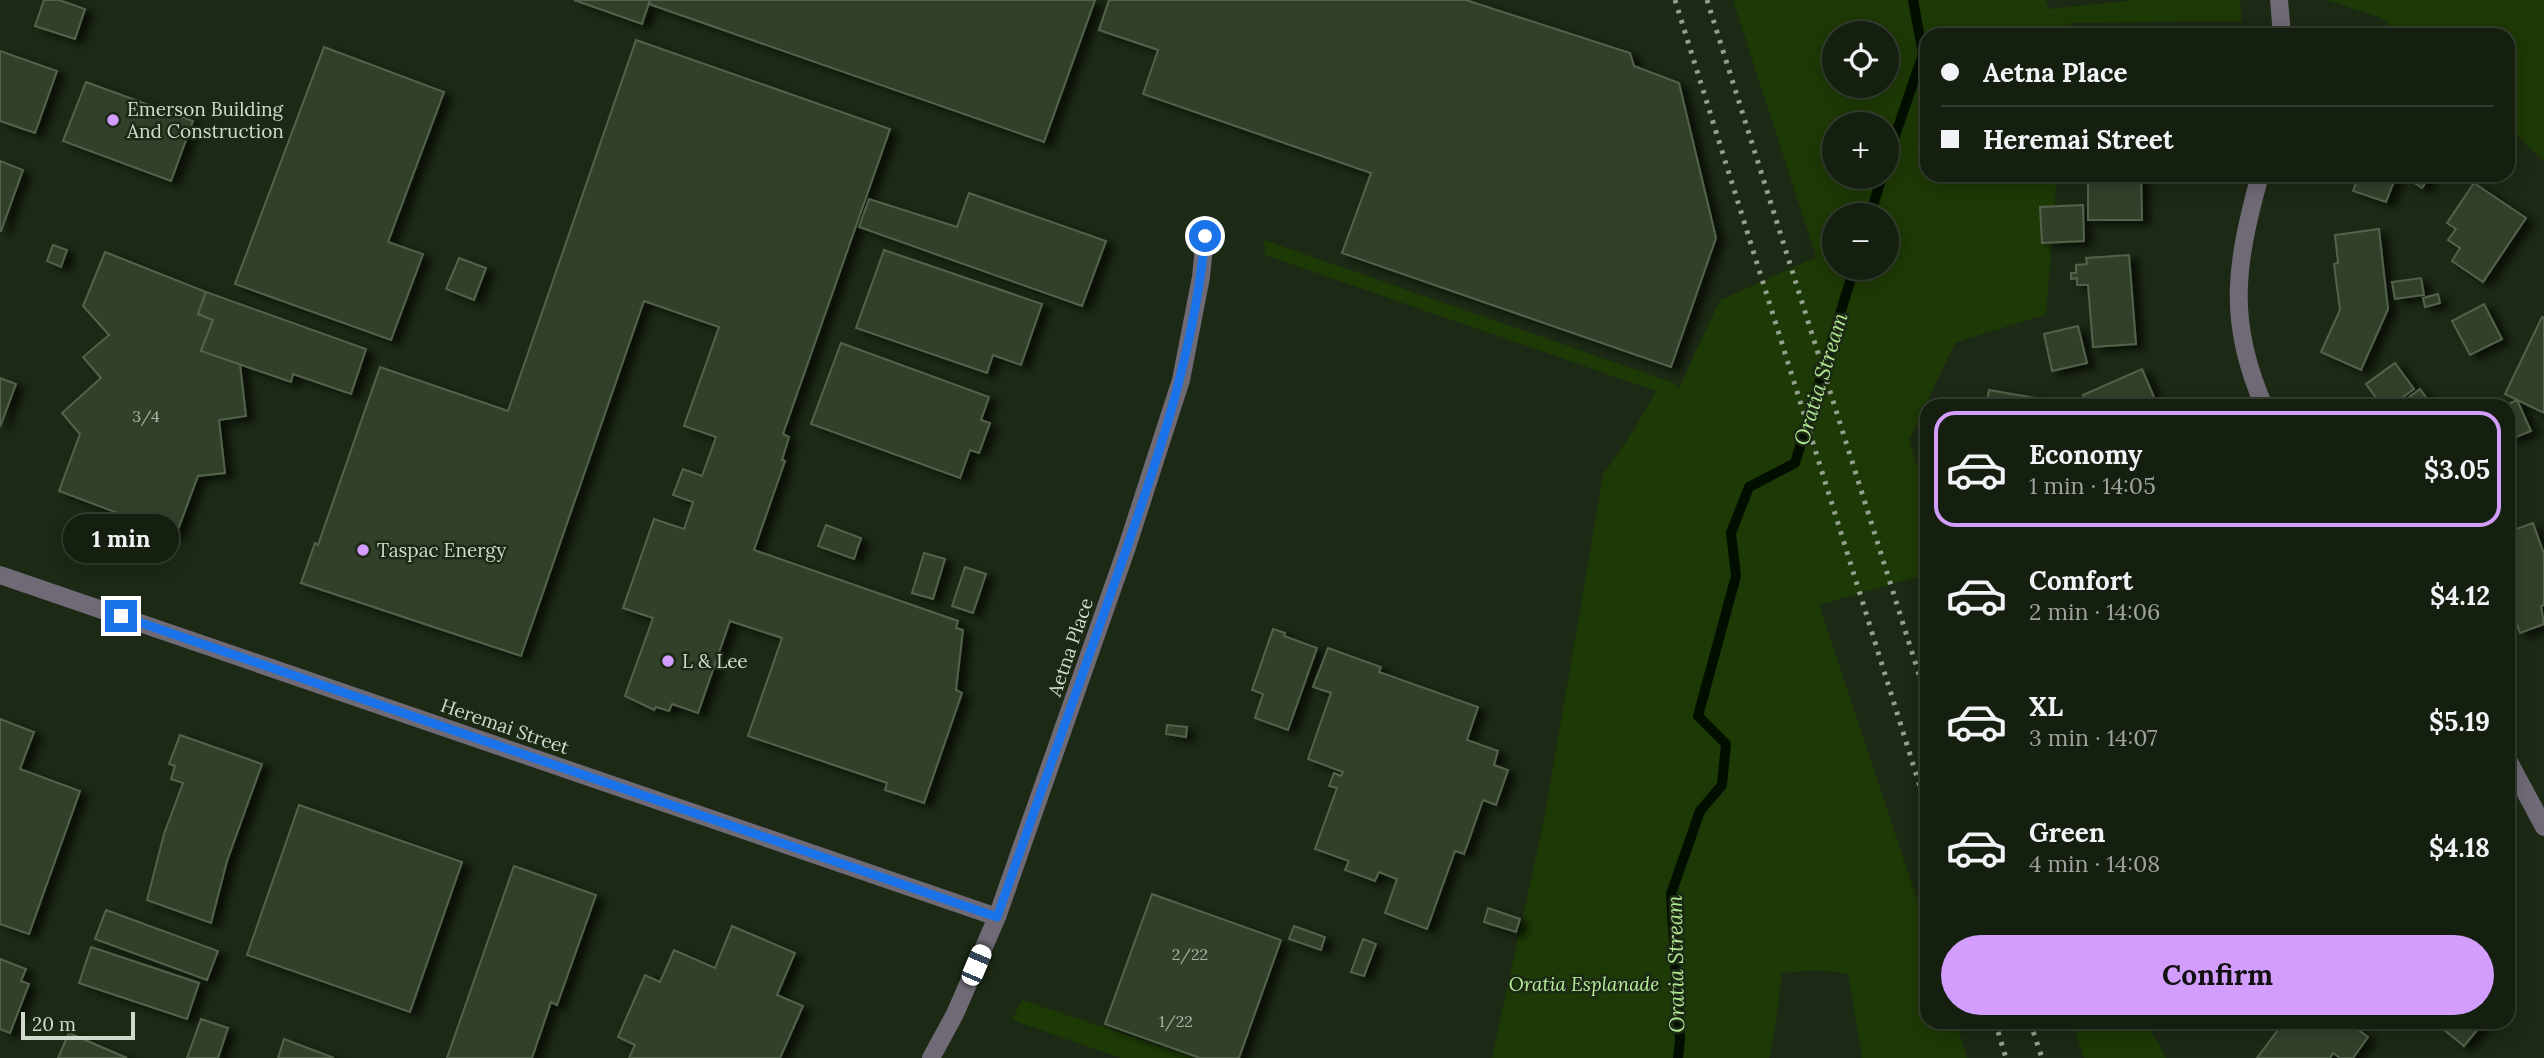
<!DOCTYPE html>
<html lang="en">
<head>
<meta charset="utf-8">
<style>
	:root { --surface:#151f0f; --page:#1e2718; --text:#f1f3f6; --muted:#9da29e; --line:#343d2f; --accent:#d29dfd }
	body { margin:0; font-family:Lora,serif; background:var(--page); color:var(--text); height:100vh; display:flex; flex-direction:column; font-size:26px; white-space:nowrap }
	* { box-sizing:border-box; margin:0 }
	p { font-size:23px; color:var(--muted) }
	.icon { flex:none; width:38px; height:38px; fill:none; stroke:currentColor; stroke-width:2; stroke-linecap:round; stroke-linejoin:round }
	.map { position:relative; flex:1; overflow:hidden }
	.drawer { position:absolute; left:1920px; top:399px; width:595px; height:630px; display:flex; flex-direction:column; background:var(--surface); border-radius:21px; box-shadow:0 4px 18px #0003,0 0 0 2px var(--line) }
	.drawer>* { flex:none }
	.banner { position:absolute; left:1920px; top:28px; width:595px; height:154px; border-radius:21px; box-shadow:0 4px 18px #0003,0 0 0 2px var(--line); display:grid; align-content:center; height:154px; padding:0 21px; background:var(--surface) }
	.buttons { position:absolute; left:1822px; top:21px; display:grid; gap:14px }
	.buttons a { display:grid; place-items:center; width:77px; height:77px; border-radius:50%; background:var(--surface); box-shadow:0 4px 18px #0003,0 0 0 2px var(--line); font-size:35px }
	.scale { position:absolute; left:21px; bottom:18px; width:114px; box-sizing:border-box; padding-left:7px; border:4px solid #d1dacc; border-top:0; font-size:19px; line-height:24px; white-space:nowrap; color:#d1dacc; -webkit-text-stroke:5px #1c2914; paint-order:stroke }
	.end { position:absolute; width:32px; height:32px; margin:-16px; border:9px solid #1a73e8; background:#fff; box-shadow:0 0 0 4px #fff }
	.from { border-radius:50% }
	.bubble { position:absolute; height:49px; border-radius:24px; background:var(--surface); box-shadow:0 4px 18px #0003,0 0 0 2px var(--line); font-size:23px; font-weight:700; line-height:49px; text-align:center }
	.car { position:absolute; width:21px; height:42px; margin:-21px -10px; border-radius:9px; box-shadow:0 0 5px 2px #0007; background:linear-gradient(#fff 24%,#345 0 40%,#fff 0 76%,#345 0 86%,#fff 0) }
	.banner b { display:flex; align-items:center; gap:24px; height:66px; font-size:26px }
	.banner b+b { border-top:2px solid var(--line) }
	.banner i { width:18px; height:18px; background:var(--text) }
	ul { padding:12px 0 0; list-style:none }
	li { display:flex; align-items:center; gap:21px; height:116px; margin:0 14px 10px; padding:0 7px; border:4px solid transparent; border-radius:21px }
	li div { flex:1 }
	li b { display:block; font-size:26px }
	li em { font-style:normal; font-weight:700 }
	li.current { border-color:var(--accent) }
	li>.icon { width:63px; height:63px; stroke-width:1.5 }
	.button { display:flex; gap:14px; margin-top:auto; padding:14px 21px }
	.button a { flex:1; height:80px; border-radius:42px; background:var(--accent); color:#111; font-size:28px; font-weight:700; line-height:80px; text-align:center }
	.map>svg:first-child { display:block }
	.green { fill:#1d3905; fill-rule:evenodd }
	.lines { fill:none; stroke-linecap:round; stroke-linejoin:round }
	.stream { stroke:#020f00; stroke-width:10 }
	.building { fill:#32402a; stroke:#53624b; stroke-width:2; filter:url(#shadow) }
	.minor { stroke:#6f6a75; stroke-width:18 }
	.rail { stroke:#95a08f; stroke-width:5; stroke-dasharray:3.5 7; stroke-linecap:butt }
	.route { stroke:#1a73e8; stroke-width:9 }
	.poi-dot { fill:#d29dfd; stroke:#1c2914; stroke-width:2.5 }
	.labels { text-anchor:middle; stroke-width:5; stroke-linejoin:round; paint-order:stroke }
	.number-label { font-size:16px; fill:#a9b4a4 }
	.poi-label { font-size:19px; fill:#d1dacc; stroke:#1c2914; text-anchor:start }
	.street-label { font-size:19px; fill:#d1dacc; stroke:#1c2914 }
	.park-label { font-size:19px; font-style:italic; fill:#b8ed9a; stroke:#1c2914 }
	.water-label { font-size:21px; font-style:italic; fill:#b2e793; stroke:#1c2914 }
</style>
</head>
<body>
<div class="map">
<svg width="2544" height="1058" viewBox="0 0 2544 1058">
	<defs>
		<filter id="shadow"><feDropShadow dx="8" dy="4.5" stdDeviation="3.5" flood-color="#0009"/></filter>
	</defs>
	<rect width="100%" height="100%" fill="#1c2914"/>
	<g class="green">
		<path d="M1733 0H2046L2049 9 2137 0H2240L2242 21 2070 23 2069 35H1927V175H2057L2046 314 1955 343 1909 440 1927 498V574L1819 605 1927 930V1022H1956L1967 1058H1862L1848 974 1818 970 1782 973 1775 1029 1769 1058H1492L1545 815 1603 475 1633 431 1656 391 1265 255 1264 240 1674 383 1679 388 1720 300 1816 257ZM1834 33H1886V86H1834ZM1834 124H1886V177H1834ZM1834 215H1886V268H1834Z"/>
		<path d="M2327 0H2544V161L2508 127V35H2401L2381 18Z"/>
		<path d="M1022 1000 1196 1058H1121L1012 1020Z"/>
		<path d="M2072 1022H2146L2166 1058H2084Z"/>
	</g>
	<g class="lines">
		<g class="stream">
			<path d="M1886 162 1923 54 1913 0"/>
			<path d="M1870 215 1882 177"/>
			<path d="M1678 1058 1680 1040 1671 894 1700 811 1722 785 1726 744 1698 716 1736 576 1731 533 1749 487 1795 463 1854 268"/>
		</g>
	</g>
	<g class="building">
		<path d="M44 0H59L85 9 75 39 35 26Z"/>
		<path d="M574 0H650L642 24Z"/>
		<path d="M650 0H1095L1044 142 649 4Z"/>
		<path d="M1109 0H1466L1630 53 1634 66 1679 83 1716 238 1671 367 1342 253 1371 173 1143 94 1158 50 1099 30Z"/>
		<path d="M2142 28 2143 35H2104V32Z"/>
		<path d="M636 40 890 129 783 434 789 437 782 460 785 461 754 550 958 621 956 628 963 630 956 690 962 693 924 803 885 790 887 783 748 736 782 638 730 621 698 713 672 704 669 711 656 707 654 710 625 696 653 618 623 608 654 519 684 529 693 502 673 495 683 469 702 476 716 437 684 426 719 327 644 301 521 656 301 583 315 543 318 545 380 367 508 411Z"/>
		<path d="M324 47 444 92 388 242 423 254 391 340 235 284Z"/>
		<path d="M0 51 57 71 35 133 0 121Z"/>
		<path d="M86 82 193 121 171 181 63 141Z"/>
		<path d="M0 161 23 170 1 231H0Z"/>
		<path d="M2088 175H2141L2142 220H2088Z"/>
		<path d="M2359 175 2396 176 2386 202 2353 191Z"/>
		<path d="M2403 175H2430L2422 188Z"/>
		<path d="M2474 183 2526 218 2483 282 2452 261 2460 248 2448 240 2456 229 2447 223Z"/>
		<path d="M969 193 1106 241 1082 306 859 227 869 199 957 227Z"/>
		<path d="M2083 205 2084 241 2042 243 2040 207Z"/>
		<path d="M2379 229 2388 309 2361 370 2321 352 2340 310 2334 264 2338 263 2335 235Z"/>
		<path d="M53 245 67 250 61 267 47 261Z"/>
		<path d="M884 250 1042 304 1021 365 993 355 987 373 856 328Z"/>
		<path d="M105 252 206 292 198 314 213 320 201 351 240 364 246 416 219 420 225 473 198 476 176 535 59 491 80 434 62 413 101 378 83 357 109 335 83 306Z"/>
		<path d="M2129 255 2136 344 2093 347 2088 285H2077V278L2071 279V273H2076V265L2087 264 2086 258Z"/>
		<path d="M459 258 486 268 474 300 446 289Z"/>
		<path d="M2421 278 2424 295 2395 299 2392 282Z"/>
		<path d="M206 292 366 349 351 394 293 374 291 382 201 351 213 320 198 314Z"/>
		<path d="M2438 294 2440 303 2425 307 2423 298Z"/>
		<path d="M2484 304 2502 339 2470 355 2452 321Z"/>
		<path d="M2542 317 2544 318V413L2505 394Z"/>
		<path d="M2078 326 2087 363 2052 371 2044 334Z"/>
		<path d="M841 343 989 397 981 420 990 423 979 453 970 450 960 478 811 424Z"/>
		<path d="M2395 363 2414 389 2391 406H2382L2366 384Z"/>
		<path d="M2142 369 2154 397 2144 402 2145 406H2088L2083 395Z"/>
		<path d="M0 378 16 384 0 427Z"/>
		<path d="M2420 389 2432 406H2397Z"/>
		<path d="M1989 390 2036 398 2034 406H1986Z"/>
		<path d="M2517 400 2531 431 2511 439 2508 432V406H2504Z"/>
		<path d="M2533 523 2544 554V605L2541 606 2544 624 2520 633 2508 598V532Z"/>
		<path d="M826 525 861 538 854 559 818 546Z"/>
		<path d="M924 553 945 559 933 599 912 593Z"/>
		<path d="M965 567 986 574 973 613 952 606Z"/>
		<path d="M1273 629 1285 633 1284 636 1317 648 1288 730 1255 718 1263 694 1252 690Z"/>
		<path d="M1328 648 1381 667 1379 672 1478 707 1467 740 1498 751 1494 765 1508 770 1496 805 1483 800 1464 854 1455 851 1427 929 1385 913 1397 879 1379 872 1375 881 1345 870 1349 861 1315 849 1337 788 1329 786 1334 773 1341 776 1343 772 1308 759 1331 693 1313 687Z"/>
		<path d="M0 719 34 732 20 769 80 791 29 934 0 924Z"/>
		<path d="M1167 725 1187 727 1186 737 1166 734Z"/>
		<path d="M180 735 262 764 227 861 211 923 147 900 164 834 183 783 171 779 175 766 169 764Z"/>
		<path d="M299 805 462 862 410 1012 247 955Z"/>
		<path d="M514 866 596 895 557 1005 551 1002 532 1058H447Z"/>
		<path d="M1152 894 1281 940 1239 1058H1200L1105 1024Z"/>
		<path d="M1488 908 1520 919 1516 932 1484 922Z"/>
		<path d="M106 910 218 951 207 980 95 939Z"/>
		<path d="M732 926 795 953 777 995 803 1006 780 1058H629L635 1045 618 1037 645 975 660 982 674 950 715 968Z"/>
		<path d="M1294 926 1325 937 1321 950 1289 939Z"/>
		<path d="M1363 939 1376 944 1364 976 1351 972Z"/>
		<path d="M91 947 199 983 187 1019 79 983Z"/>
		<path d="M0 959 26 969 21 981 29 984 10 1033 0 1029Z"/>
		<path d="M201 1019 228 1028 218 1058H187Z"/>
		<path d="M2284 1022H2312L2315 1025 2317 1022H2356L2353 1026 2368 1037 2353 1058H2340L2333 1053 2330 1058H2257Z"/>
		<path d="M2449 1022H2484L2464 1046 2443 1029Z"/>
		<path d="M69 1033 127 1058H58Z"/>
		<path d="M284 1039 334 1058H278Z"/>
	</g>
	<g class="lines">
		<g class="minor">
			<path d="M2279 0 2282 35"/>
			<path d="M2260 175C2236 263 2226 320 2264 406"/>
			<path d="M0 575 997 917"/>
			<path d="M2508 760 2544 827"/>
			<path d="M931 1058 955 1014 997 917 1127 547 1181 380 1201 277 1205 236"/>
		</g>
		<g class="rail">
			<path d="M1675 0 1927 809"/>
			<path d="M1707 0 1927 700"/>
			<path d="M1995 1022 2006 1058"/>
			<path d="M2030 1022 2042 1058"/>
		</g>
	</g>
	<g class="lines">
		<path class="route" d="M121 616 997 917C1035 810 1072 703 1110 596 1151 479 1194 360 1205 236"/>
	</g>
	<g class="poi-dot">
		<circle cx="113" cy="120" r="7"/>
		<circle cx="363" cy="550" r="7"/>
		<circle cx="668" cy="661" r="7"/>
	</g>
	<g class="labels">
		<g class="number-label">
			<text x="146" y="422">3/4</text>
			<text x="1190" y="960">2/22</text>
			<text x="1176" y="1027">1/22</text>
		</g>
		<g class="poi-label">
			<text x="127" y="116">Emerson Building<tspan x="127" dy="22">And Construction</tspan></text>
			<text x="377" y="557">Taspac Energy</text>
			<text x="682" y="668">L &amp; Lee</text>
		</g>
		<g class="street-label">
			<text transform="translate(1070 647) rotate(-71)" y="7">Aetna Place</text>
			<text transform="translate(505 726) rotate(19)" y="7">Heremai Street</text>
		</g>
		<g class="park-label">
			<text x="1584" y="991">Oratia Esplanade</text>
		</g>
		<g class="water-label">
			<text transform="translate(1821 379) rotate(-73)" y="7">Oratia Stream</text>
			<text transform="translate(1676 964) rotate(-91)" y="7">Oratia Stream</text>
		</g>
	</g>
</svg>
<div class="buttons">
<a><svg class="icon" aria-label="locate" viewBox="0 0 24 24"><circle cx="12" cy="12" r="6"/><path d="M12 2v4M12 18v4M2 12h4M18 12h4"/></svg></a>
<a>+</a>
<a>−</a>
</div>
<div class="scale">20 m</div>
<i class="end from" style="left:1205px;top:236px"></i>
<i class="end" style="left:121px;top:616px"></i>
<div class="bubble" style="left:63px;top:514px;width:116px">1 min</div>
<i class="car" style="left:976px;top:965px;rotate:23deg"></i>
<div class="banner">
<b><i class="from"></i>Aetna Place</b>
<b><i></i>Heremai Street</b>
</div>
<section class="drawer">
<ul>
<li class="current"><svg class="icon" aria-label="car" viewBox="0 0 24 24"><path d="M5 17H2v-5l4-1 3-4h7l3 4 3 1v5h-3M9 17h6M6 11h13"/><circle cx="7" cy="17" r="2"/><circle cx="17" cy="17" r="2"/></svg><div><b>Economy</b><p>1 min · 14:05</p></div><em>$3.05</em></li>
<li><svg class="icon" aria-label="car" viewBox="0 0 24 24"><path d="M5 17H2v-5l4-1 3-4h7l3 4 3 1v5h-3M9 17h6M6 11h13"/><circle cx="7" cy="17" r="2"/><circle cx="17" cy="17" r="2"/></svg><div><b>Comfort</b><p>2 min · 14:06</p></div><em>$4.12</em></li>
<li><svg class="icon" aria-label="car" viewBox="0 0 24 24"><path d="M5 17H2v-5l4-1 3-4h7l3 4 3 1v5h-3M9 17h6M6 11h13"/><circle cx="7" cy="17" r="2"/><circle cx="17" cy="17" r="2"/></svg><div><b>XL</b><p>3 min · 14:07</p></div><em>$5.19</em></li>
<li><svg class="icon" aria-label="car" viewBox="0 0 24 24"><path d="M5 17H2v-5l4-1 3-4h7l3 4 3 1v5h-3M9 17h6M6 11h13"/><circle cx="7" cy="17" r="2"/><circle cx="17" cy="17" r="2"/></svg><div><b>Green</b><p>4 min · 14:08</p></div><em>$4.18</em></li>
</ul>
<div class="button"><a>Confirm</a></div>
</section>
</div>
</body>
</html>
